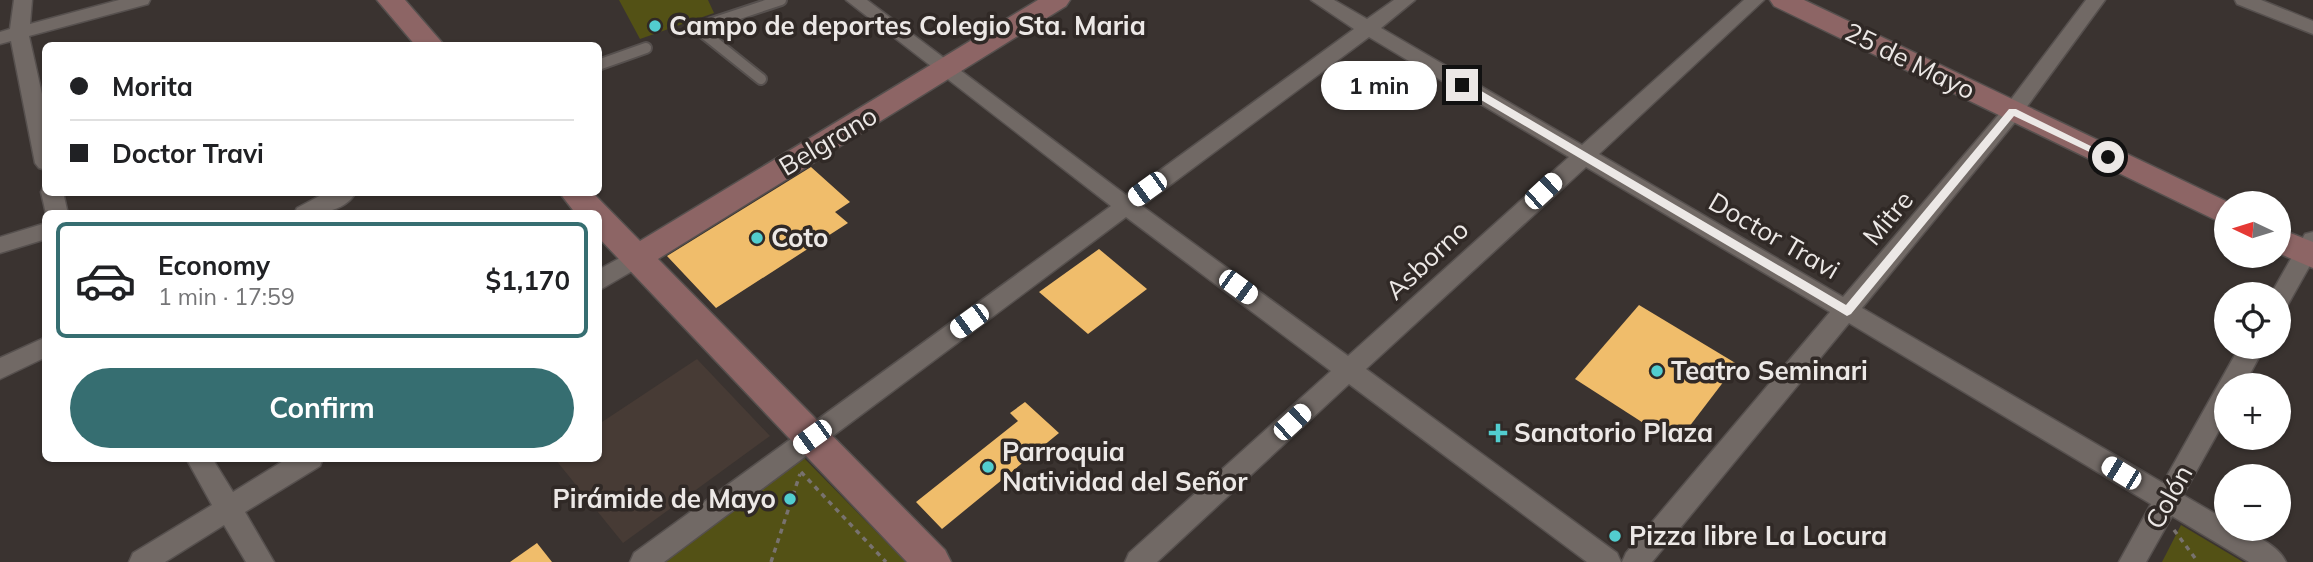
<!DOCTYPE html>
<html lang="en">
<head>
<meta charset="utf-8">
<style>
	:root { --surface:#fff; --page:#f2f2f2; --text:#202124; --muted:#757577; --line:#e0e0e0; --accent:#366e71 }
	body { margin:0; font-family:Mulish,sans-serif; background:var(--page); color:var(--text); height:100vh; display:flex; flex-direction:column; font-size:26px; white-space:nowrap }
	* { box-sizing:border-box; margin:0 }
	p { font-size:23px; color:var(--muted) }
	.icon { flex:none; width:38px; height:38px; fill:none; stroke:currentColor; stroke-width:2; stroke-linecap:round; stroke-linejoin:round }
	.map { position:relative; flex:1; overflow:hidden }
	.side { position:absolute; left:42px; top:210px; width:560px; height:252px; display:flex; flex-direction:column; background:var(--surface); border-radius:10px; box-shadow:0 2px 5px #0004 }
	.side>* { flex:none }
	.banner { position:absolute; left:42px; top:42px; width:560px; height:154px; border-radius:10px; box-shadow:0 2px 5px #0004; display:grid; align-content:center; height:154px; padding:0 28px; background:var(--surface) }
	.needle { width:46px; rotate:274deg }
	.buttons { position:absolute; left:2214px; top:191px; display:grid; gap:14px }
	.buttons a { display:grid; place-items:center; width:77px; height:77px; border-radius:50%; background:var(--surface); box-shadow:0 2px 5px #0004; font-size:35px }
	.end { position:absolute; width:32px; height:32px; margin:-16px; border:9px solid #ece8e6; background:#111; box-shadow:0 0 0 4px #111 }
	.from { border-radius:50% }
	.bubble { position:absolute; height:49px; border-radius:24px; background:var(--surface); box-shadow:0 2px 5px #0004; font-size:23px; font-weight:700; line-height:49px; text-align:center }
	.car { position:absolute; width:21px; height:42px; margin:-21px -10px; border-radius:9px; box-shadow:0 0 5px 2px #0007; background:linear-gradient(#fff 24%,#345 0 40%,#fff 0 76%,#345 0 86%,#fff 0) }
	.banner b { display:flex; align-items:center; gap:24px; height:66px; font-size:26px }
	.banner b+b { border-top:2px solid var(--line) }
	.banner i { width:18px; height:18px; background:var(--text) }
	ul { padding:12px 0 0; list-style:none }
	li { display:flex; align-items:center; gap:21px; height:116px; margin:0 14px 10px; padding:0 14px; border:4px solid transparent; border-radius:10px }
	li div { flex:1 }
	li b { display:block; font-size:26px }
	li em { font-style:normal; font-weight:700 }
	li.on { border-color:var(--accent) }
	li>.icon { width:63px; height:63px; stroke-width:1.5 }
	.cta { display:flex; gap:14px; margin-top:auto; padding:14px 28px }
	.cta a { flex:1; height:80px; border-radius:42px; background:var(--accent); color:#fff; font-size:28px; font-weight:700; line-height:80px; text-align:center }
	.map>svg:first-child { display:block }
	.built { fill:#473b35 }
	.green { fill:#535115 }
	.building { fill:#f0bd6b }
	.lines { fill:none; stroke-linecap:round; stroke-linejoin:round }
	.lane-casing { stroke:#56504e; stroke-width:14 }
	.street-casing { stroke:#56504e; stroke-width:3 }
	.secondary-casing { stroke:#56504e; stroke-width:3 }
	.path { stroke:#78726f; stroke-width:3.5; stroke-dasharray:5 5; stroke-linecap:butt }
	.lane { stroke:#716965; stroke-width:10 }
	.street { fill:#716965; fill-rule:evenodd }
	.secondary { fill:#8d6565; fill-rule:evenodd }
	.route { fill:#ece8e6 }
	.poi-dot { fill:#52cdcf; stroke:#302926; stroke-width:2.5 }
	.labels { text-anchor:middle; stroke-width:7; stroke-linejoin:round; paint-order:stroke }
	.poi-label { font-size:26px; font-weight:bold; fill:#ece8e6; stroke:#302926; text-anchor:start }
	.street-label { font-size:26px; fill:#ece8e6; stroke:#302926 }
</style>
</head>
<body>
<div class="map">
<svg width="2313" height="562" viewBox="0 0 2313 562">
	<rect width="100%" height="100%" fill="#3a3330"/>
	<path class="built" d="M697 359 770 436 623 543 555 459 598 458 599 424Z"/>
	<g class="green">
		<path d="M619 0H708L714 13 640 39Z"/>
		<path d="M803 457 906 562H664Z"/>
		<path d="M2181 525 2243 562H2162Z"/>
	</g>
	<g class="building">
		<path d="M811 167 850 202 835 212 848 223 716 308 667 256Z"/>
		<path d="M1099 249 1147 289 1088 334 1039 292Z"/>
		<path d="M1639 305 1737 364 1676 444 1575 379Z"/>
		<path d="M1025 402 1059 433 942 529 916 502 1018 421 1010 413Z"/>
		<path d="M537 543 552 562H510Z"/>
	</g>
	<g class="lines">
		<g class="lane-casing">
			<g id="lane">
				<path d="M598 65 646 48"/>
				<path d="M761 79 697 28 781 0"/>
			</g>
		</g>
		<g class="street-casing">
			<g id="street">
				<path d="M14 0H32L30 24 119 0H150L148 4 29 36 46 112V170L39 168 35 163 11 41 0 44V32L10 29Z"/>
				<path d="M846 0H867L1126 195 1354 29 1311 0H1334L1367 19 1394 0H1415L1381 28 1582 145 1744 0H1764L1599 154 1843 297 2006 106 2086 0H2105L2020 116 1862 308 2163 483 2240 346H2265L2244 385H2226V418L2183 495 2226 520V528C2245 528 2278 544 2286 562H2249L2172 516 2146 562H2119L2151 504 1849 323 1652 562H1622L1626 553 1830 312 1586 167 1366 369 1617 553 1621 562H1587L1349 384 1157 562H1125L1129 553 1331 371 1126 217 664 562H630L634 553 1111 206ZM1369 37 1569 157 1348 356 1142 206Z"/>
				<path d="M2235 0H2261L2313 21V34L2237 4Z"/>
				<path d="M44 186 46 192H63L68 214H46L41 192Z"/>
				<path d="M327 192H356C345 213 315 214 294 214L297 208Z"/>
				<path d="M46 223V239L0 253V237Z"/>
				<path d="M2313 232V260L2286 308 2278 311V294H2271L2305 234Z"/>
				<path d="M638 248 646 251 649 257 646 263 598 291V270Z"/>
				<path d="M46 337V357L0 379V358Z"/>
				<path d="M186 458H212L233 492 288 458H323L320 466 245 512 274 562H246L224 525 165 562H129L133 553 212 505Z"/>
			</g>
		</g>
		<g class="secondary-casing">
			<g id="secondary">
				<path d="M377 0H405L445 46H416Z"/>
				<path d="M1038 0H1070L1066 6 658 259 945 550 951 562H907L598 237V214H576L559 192H592L640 241Z"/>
				<path d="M1770 0H1804L2230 203H2226V225L1774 6Z"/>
				<path d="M2278 228 2313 242V268L2278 253Z"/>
			</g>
		</g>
		<g class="path">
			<path d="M801 472 886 562"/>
			<path d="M2174 530 2198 562"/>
			<path d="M771 562 800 474"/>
		</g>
		<use href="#lane" class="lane"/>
		<use href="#street" class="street"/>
		<use href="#secondary" class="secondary"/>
	</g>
	<path class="route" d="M1459 82H1466L1846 305 2009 109H2016L2113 157 2108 161 2104 159 2014 116 1851 314 1847 316 1459 87Z"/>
	<g class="poi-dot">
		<circle cx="655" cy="26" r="7"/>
		<circle cx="757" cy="238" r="7"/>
		<circle cx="1657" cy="371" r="7"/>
		<path d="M1494.5 422.5h7v7h7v7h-7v7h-7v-7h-7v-7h7z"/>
		<circle cx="988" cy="467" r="7"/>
		<circle cx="790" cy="499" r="7"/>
		<circle cx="1615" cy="536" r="7"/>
	</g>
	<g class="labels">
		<g class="poi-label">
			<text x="669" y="35">Campo de deportes Colegio Sta. Maria</text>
			<text x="771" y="247">Coto</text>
			<text x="1671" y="380">Teatro Seminari</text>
			<text x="1514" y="442">Sanatorio Plaza</text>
			<text x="1002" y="461">Parroquia<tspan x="1002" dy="30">Natividad del Señor</tspan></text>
			<text x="776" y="508" text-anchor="end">Pirámide de Mayo</text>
			<text x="1629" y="545">Pizza libre La Locura</text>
		</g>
		<g class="street-label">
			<text transform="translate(1910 61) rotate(26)" y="9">25 de Mayo</text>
			<text transform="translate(828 141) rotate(-31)" y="9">Belgrano</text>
			<text transform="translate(1888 218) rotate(-50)" y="9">Mitre</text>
			<text transform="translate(1774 236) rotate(30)" y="9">Doctor Travi</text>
			<text transform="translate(1427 260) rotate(-43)" y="9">Asborno</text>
			<text transform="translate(2169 497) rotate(-61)" y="9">Colón</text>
		</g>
	</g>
</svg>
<div class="buttons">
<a><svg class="needle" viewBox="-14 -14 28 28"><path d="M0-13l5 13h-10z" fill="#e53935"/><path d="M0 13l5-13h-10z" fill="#757577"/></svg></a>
<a><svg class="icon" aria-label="locate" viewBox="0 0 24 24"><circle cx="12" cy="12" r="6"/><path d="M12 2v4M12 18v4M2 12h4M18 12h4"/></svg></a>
<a>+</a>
<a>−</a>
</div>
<i class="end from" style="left:2108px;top:157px"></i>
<i class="end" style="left:1462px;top:85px"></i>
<div class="bubble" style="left:1321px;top:61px;width:116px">1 min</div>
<i class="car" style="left:1147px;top:189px;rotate:234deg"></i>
<i class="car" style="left:1543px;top:191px;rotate:47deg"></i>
<i class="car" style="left:1238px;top:287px;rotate:126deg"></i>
<i class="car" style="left:969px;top:321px;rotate:234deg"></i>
<i class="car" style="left:1292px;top:422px;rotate:47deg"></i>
<i class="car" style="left:812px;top:437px;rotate:234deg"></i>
<i class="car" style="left:2121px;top:473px;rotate:301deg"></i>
<div class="banner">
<b><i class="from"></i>Morita</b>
<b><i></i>Doctor Travi</b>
</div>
<section class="side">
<ul>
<li class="on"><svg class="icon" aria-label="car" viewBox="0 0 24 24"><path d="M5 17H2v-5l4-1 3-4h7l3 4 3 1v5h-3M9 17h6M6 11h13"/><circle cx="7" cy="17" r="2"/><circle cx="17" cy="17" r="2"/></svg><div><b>Economy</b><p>1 min · 17:59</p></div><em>$1,170</em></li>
</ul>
<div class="cta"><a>Confirm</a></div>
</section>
</div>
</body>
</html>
